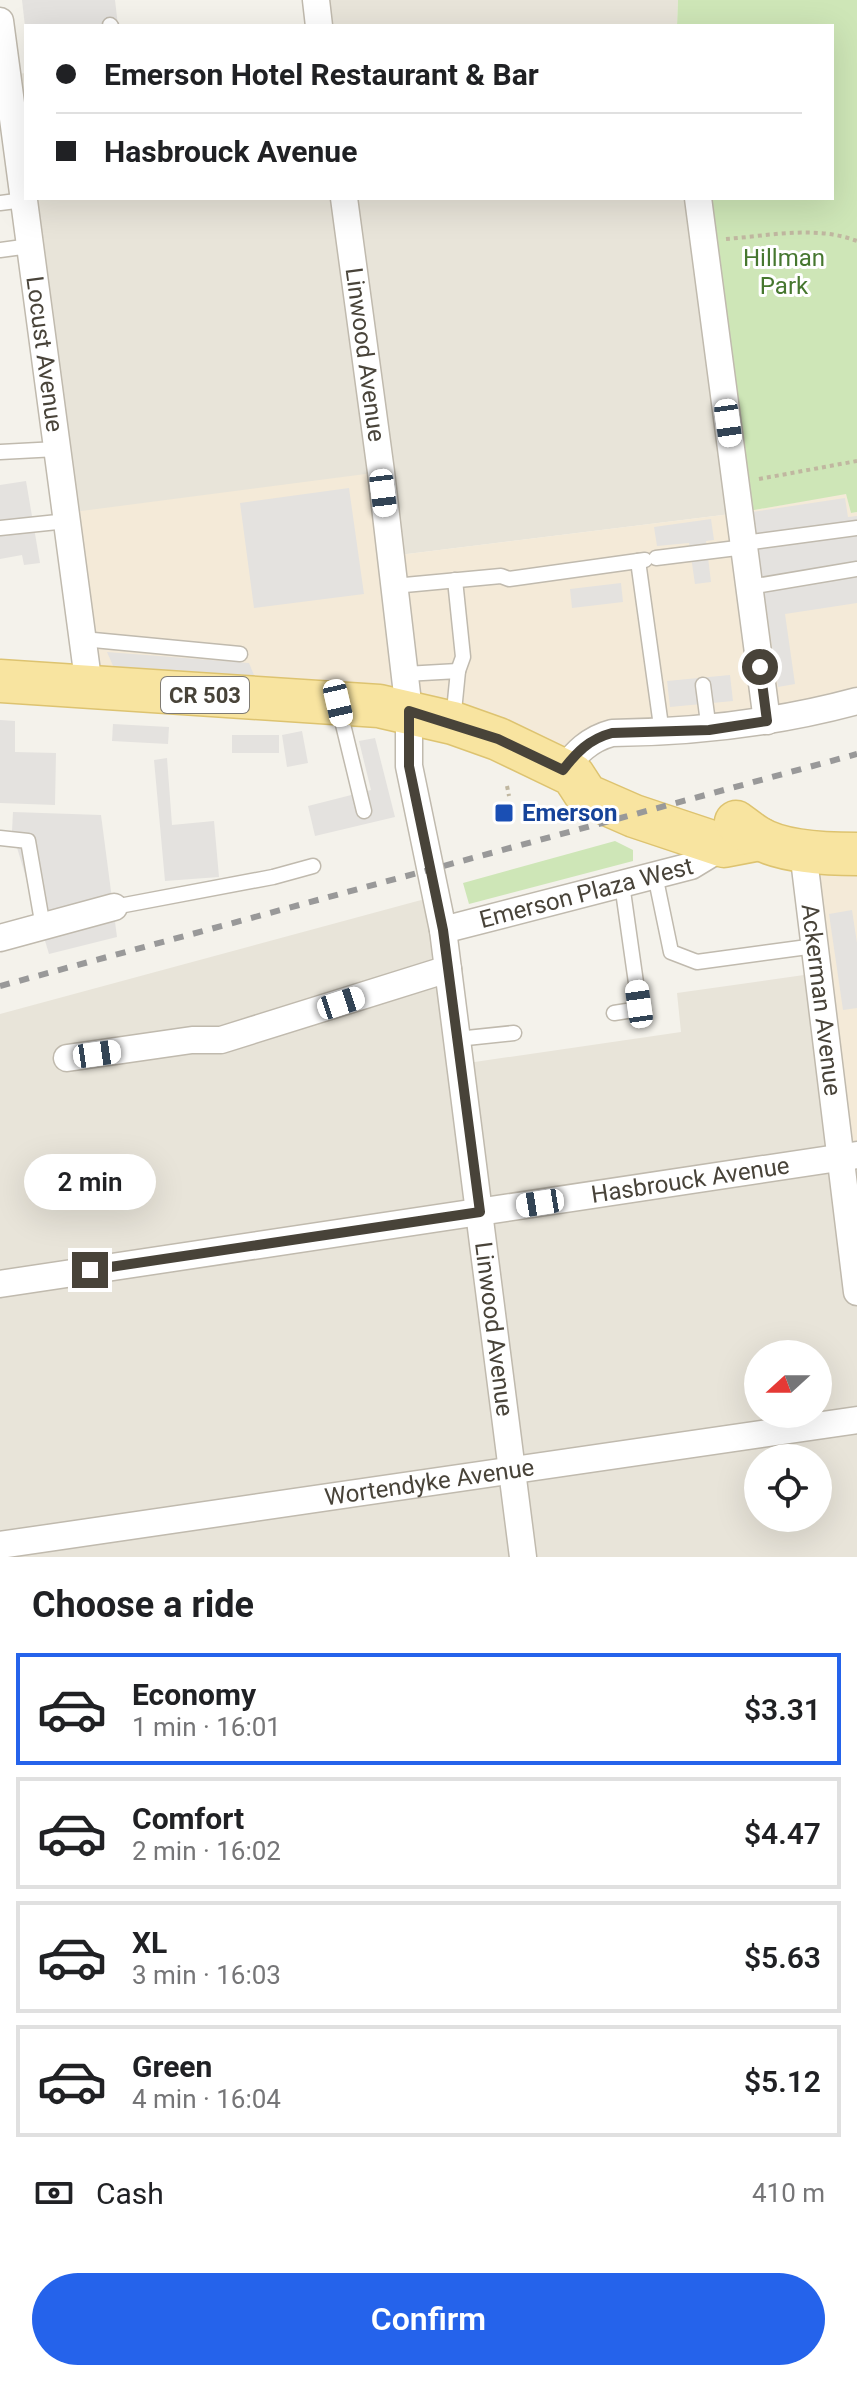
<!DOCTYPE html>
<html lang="en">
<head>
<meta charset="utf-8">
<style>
	:root { --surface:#fff; --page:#f6f6f6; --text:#202124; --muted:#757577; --line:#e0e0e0; --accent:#2563eb }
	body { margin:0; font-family:Roboto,sans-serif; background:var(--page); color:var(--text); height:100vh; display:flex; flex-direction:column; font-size:30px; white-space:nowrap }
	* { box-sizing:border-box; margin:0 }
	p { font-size:26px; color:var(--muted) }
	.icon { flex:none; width:44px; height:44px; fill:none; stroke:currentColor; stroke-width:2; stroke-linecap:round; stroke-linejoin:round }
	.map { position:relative; height:1557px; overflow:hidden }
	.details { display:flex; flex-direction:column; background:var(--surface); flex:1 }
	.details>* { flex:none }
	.guide { position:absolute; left:24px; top:24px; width:810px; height:176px; border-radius:0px; box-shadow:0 8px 32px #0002; display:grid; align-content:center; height:176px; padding:0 32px; background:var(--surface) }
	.needle { width:52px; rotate:249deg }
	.tools { position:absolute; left:744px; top:1340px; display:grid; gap:16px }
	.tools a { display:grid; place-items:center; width:88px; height:88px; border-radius:50%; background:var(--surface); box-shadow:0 8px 32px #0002; font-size:40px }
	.end { position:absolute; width:36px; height:36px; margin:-18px; border:10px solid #484339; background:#fff; box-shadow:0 0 0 4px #fff }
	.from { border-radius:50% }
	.bubble { position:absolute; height:56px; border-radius:28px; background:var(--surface); box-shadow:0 8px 32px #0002; font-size:26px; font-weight:600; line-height:56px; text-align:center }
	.car { position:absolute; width:24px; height:48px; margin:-24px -12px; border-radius:10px; box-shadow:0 0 6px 2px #0007; background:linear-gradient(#fff 24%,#345 0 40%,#fff 0 76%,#345 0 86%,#fff 0) }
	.guide b { display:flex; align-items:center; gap:28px; height:76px; font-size:30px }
	.guide b+b { border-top:2px solid var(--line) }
	.guide i { width:20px; height:20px; background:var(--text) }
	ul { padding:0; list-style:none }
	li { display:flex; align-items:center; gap:24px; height:112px; margin:0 16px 12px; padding:0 16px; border:4px solid var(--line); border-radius:0px }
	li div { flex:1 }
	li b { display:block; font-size:30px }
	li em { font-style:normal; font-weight:600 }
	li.current { border-color:var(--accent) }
	li>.icon { width:72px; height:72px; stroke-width:1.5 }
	h2 { padding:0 32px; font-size:36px; line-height:96px }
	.pay { display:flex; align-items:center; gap:20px; height:88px; padding:0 32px; font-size:30px }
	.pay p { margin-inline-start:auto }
	.action { display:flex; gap:16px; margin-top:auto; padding:16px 32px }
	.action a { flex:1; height:92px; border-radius:48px; background:var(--accent); color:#fff; font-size:32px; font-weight:600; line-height:92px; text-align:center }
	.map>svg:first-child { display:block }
	.residential { fill:#e8e4d9; fill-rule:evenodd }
	.commercial { fill:#f4ead8 }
	.green { fill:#cee6b7 }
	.parking { fill:#e4e2df }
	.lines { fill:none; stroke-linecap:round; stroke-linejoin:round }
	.service-casing { stroke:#c0baae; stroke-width:17 }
	.minor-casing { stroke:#c0baae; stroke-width:29 }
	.primary-casing { stroke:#ddc370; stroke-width:45 }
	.path { stroke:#c0b7a0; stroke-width:4; stroke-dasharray:4 4; stroke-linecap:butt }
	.service { stroke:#fff; stroke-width:14 }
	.minor { stroke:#fff; stroke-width:26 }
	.primary { stroke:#f8e4a0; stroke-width:42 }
	.rail { stroke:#999; stroke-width:6; stroke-dasharray:10 10; stroke-linecap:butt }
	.route { stroke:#484339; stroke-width:10 }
	.transit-dot { fill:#1a4fb4; stroke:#fff; stroke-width:3 }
	.labels { text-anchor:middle; stroke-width:6; stroke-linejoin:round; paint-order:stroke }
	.shield { fill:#fff; stroke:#7f7b74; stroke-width:2 }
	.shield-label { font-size:22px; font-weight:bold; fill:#484339 }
	.park-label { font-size:24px; fill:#46772f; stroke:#fff }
	.street-label { font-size:24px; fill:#484339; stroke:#fff }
	.transit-label { font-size:24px; font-weight:bold; fill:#164399; stroke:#fff; text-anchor:start }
</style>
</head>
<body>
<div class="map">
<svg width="857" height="1557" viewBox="0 0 857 1557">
	<rect width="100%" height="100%" fill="#f4f2eb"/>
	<g class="residential">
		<path d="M316 0H678L677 26H320Z"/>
		<path d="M26 73V198H662L696 202 739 513 391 556 66 513 7 75Z"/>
		<path d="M436 896 461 1064 681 1032 677 993 818 973 857 1155V1557H0V1014ZM758 1354H818V1414H758ZM758 1458H818V1518H758Z"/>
	</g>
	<g class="commercial">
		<path d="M381 472 391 556 739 513 846 493 851 513 857 512V701L577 752 498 739 89 687 66 513Z"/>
		<path d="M803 851 857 854V1155L841 1157Z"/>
	</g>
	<g class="green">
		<path d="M678 0H857V512L851 513 846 494 743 512 700 198H832V26H677Z"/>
		<path d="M615 841 633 850V861L469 904 463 883Z"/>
	</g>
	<g class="parking">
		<path d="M22 0H115L118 26H26V35Z"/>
		<path d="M26 481 40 563 24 565 22 555 0 559V485Z"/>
		<path d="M349 488 364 594 254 608 240 503Z"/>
		<path d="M845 498 848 517 857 516V603L785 614 795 684 778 687 752 512Z"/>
		<path d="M711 519 714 540 706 541 711 582 695 584 689 543 657 546 654 527Z"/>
		<path d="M621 583 623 602 572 608 570 589Z"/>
		<path d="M107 652 249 663 256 680 114 668Z"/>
		<path d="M730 675 733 701 670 707 667 681Z"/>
		<path d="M0 720 15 721V752L56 753 55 805 0 803Z"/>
		<path d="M113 724 169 727 168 744 112 741Z"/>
		<path d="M302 731 308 763 287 767 282 735Z"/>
		<rect x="232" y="735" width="47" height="18"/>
		<path d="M375 738 395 817 315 836 308 806 371 790 359 741Z"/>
		<path d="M167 758 172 825 214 821 219 877 165 881 154 760Z"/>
		<path d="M13 812 101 815 117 937 49 954 12 831Z"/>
		<path d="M852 910 857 943V1008L843 1010 829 914Z"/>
	</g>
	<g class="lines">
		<g class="service-casing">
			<g id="service">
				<path d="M110 25 111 26"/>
				<path d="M0 203 24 200"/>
				<path d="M0 250 30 246"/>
				<path d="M0 452 57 449"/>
				<path d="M0 528 67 521"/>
				<path d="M744 543 857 528"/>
				<path d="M656 558 745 547"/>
				<path d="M638 561 662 733"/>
				<path d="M455 580 463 657 458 671"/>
				<path d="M394 586 501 576 509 579 645 560"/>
				<path d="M750 587 857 569"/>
				<path d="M83 639 240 654"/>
				<path d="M405 674 458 671 453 721"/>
				<path d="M703 685 709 730"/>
				<path d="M339 708 364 811"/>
				<path d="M0 838 28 841 43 927"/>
				<path d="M655 875 671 952 697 962 815 946"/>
				<path d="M114 907 273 877 313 866"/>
				<path d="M614 1013 633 1010 639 1004 622 884"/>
				<path d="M457 1039 514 1033"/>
			</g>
		</g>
		<g class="minor-casing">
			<g id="minor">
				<path d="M316 0 319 26"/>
				<path id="s1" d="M0 21 89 687"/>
				<path id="s2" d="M344 198 381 472 409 711V766L443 930 523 1557"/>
				<path d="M698 198 767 721"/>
				<path d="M563 770C576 753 589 739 612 733 695 732 776 723 857 701"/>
				<path id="s3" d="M803 851 857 1292"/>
				<path id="s4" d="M443 930 691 866 724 846"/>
				<path d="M0 938 114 907"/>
				<path d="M67 1058 192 1040H221L448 969"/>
				<path id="s5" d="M0 1284 857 1155"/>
				<path id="s6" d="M0 1545 857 1420"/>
			</g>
		</g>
		<g class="primary-casing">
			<g id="primary">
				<path d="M0 681 379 706 453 723 498 739 573 775 586 795 634 816 724 846 760 839"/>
				<path d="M736 822C743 827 750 833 757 837 781 852 829 854 857 854"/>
			</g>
		</g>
		<g class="path">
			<path d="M726 239C768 236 816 225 857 241"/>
			<path d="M759 479 857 461"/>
			<path d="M507 786 509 796"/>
		</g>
		<use href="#service" class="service"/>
		<use href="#minor" class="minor"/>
		<use href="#primary" class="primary"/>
		<path class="rail" d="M0 986 857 754"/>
	</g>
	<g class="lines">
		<path class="route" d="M90 1270 480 1212 443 930 409 766V711L498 739 563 770C576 753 589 739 612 733L709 730 767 721 760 667"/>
	</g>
	<rect class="transit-dot" x="494" y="803" width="20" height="20" rx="4"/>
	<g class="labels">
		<rect class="shield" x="161" y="677" width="88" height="36" rx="6"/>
		<g class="shield-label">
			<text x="205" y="703">CR 503</text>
		</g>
		<g class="park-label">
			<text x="784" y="266">Hillman<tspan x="784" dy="28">Park</tspan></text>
		</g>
		<g class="street-label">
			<text dy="8" stroke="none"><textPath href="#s1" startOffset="336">Locust Avenue</textPath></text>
			<text dy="8" stroke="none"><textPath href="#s2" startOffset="158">Linwood Avenue</textPath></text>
			<text dy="8" stroke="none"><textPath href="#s4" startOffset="148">Emerson Plaza West</textPath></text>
			<text dy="8" stroke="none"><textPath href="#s3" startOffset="150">Ackerman Avenue</textPath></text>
			<text dy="8" stroke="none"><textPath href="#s5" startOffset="698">Hasbrouck Avenue</textPath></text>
			<text dy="8" stroke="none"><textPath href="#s2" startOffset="1142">Linwood Avenue</textPath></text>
			<text dy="8" stroke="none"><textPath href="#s6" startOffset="434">Wortendyke Avenue</textPath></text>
		</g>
		<g class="transit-label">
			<text x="522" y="821">Emerson</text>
		</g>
	</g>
</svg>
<div class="tools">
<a><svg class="needle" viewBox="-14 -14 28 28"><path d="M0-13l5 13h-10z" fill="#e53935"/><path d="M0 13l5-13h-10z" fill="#757577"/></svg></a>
<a><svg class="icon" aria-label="locate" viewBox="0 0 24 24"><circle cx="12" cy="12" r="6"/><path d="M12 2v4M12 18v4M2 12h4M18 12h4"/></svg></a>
</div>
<i class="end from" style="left:760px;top:667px"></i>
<i class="end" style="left:90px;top:1270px"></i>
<div class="bubble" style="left:24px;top:1154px;width:132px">2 min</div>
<i class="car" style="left:728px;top:423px;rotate:172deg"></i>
<i class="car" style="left:383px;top:493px;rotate:173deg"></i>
<i class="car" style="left:338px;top:703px;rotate:167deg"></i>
<i class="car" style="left:341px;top:1003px;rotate:72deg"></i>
<i class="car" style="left:639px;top:1004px;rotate:352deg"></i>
<i class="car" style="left:97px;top:1054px;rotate:82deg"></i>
<i class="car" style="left:540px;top:1203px;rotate:261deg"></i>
<div class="guide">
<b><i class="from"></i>Emerson Hotel Restaurant &amp; Bar</b>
<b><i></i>Hasbrouck Avenue</b>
</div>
</div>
<section class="details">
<h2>Choose a ride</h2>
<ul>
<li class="current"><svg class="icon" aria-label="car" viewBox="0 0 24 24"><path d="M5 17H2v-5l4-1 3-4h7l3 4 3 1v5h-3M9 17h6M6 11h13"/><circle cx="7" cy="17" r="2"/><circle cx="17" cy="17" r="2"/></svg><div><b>Economy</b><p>1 min · 16:01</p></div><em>$3.31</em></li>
<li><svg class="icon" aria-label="car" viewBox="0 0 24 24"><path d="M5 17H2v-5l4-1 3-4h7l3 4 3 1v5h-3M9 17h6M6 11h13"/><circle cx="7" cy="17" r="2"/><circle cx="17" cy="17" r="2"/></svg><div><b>Comfort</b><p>2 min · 16:02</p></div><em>$4.47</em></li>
<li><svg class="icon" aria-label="car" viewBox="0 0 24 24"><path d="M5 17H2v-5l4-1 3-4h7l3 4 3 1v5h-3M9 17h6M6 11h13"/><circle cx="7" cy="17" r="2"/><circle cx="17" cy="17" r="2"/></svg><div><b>XL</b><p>3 min · 16:03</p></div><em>$5.63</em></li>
<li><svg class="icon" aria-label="car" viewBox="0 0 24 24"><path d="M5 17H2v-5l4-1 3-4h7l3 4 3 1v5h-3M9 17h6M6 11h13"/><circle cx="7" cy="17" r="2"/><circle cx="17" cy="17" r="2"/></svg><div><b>Green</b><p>4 min · 16:04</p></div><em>$5.12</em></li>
</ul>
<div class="pay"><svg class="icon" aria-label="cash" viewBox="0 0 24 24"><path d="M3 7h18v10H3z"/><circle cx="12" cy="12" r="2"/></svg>Cash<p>410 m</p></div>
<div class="action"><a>Confirm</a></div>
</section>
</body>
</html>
